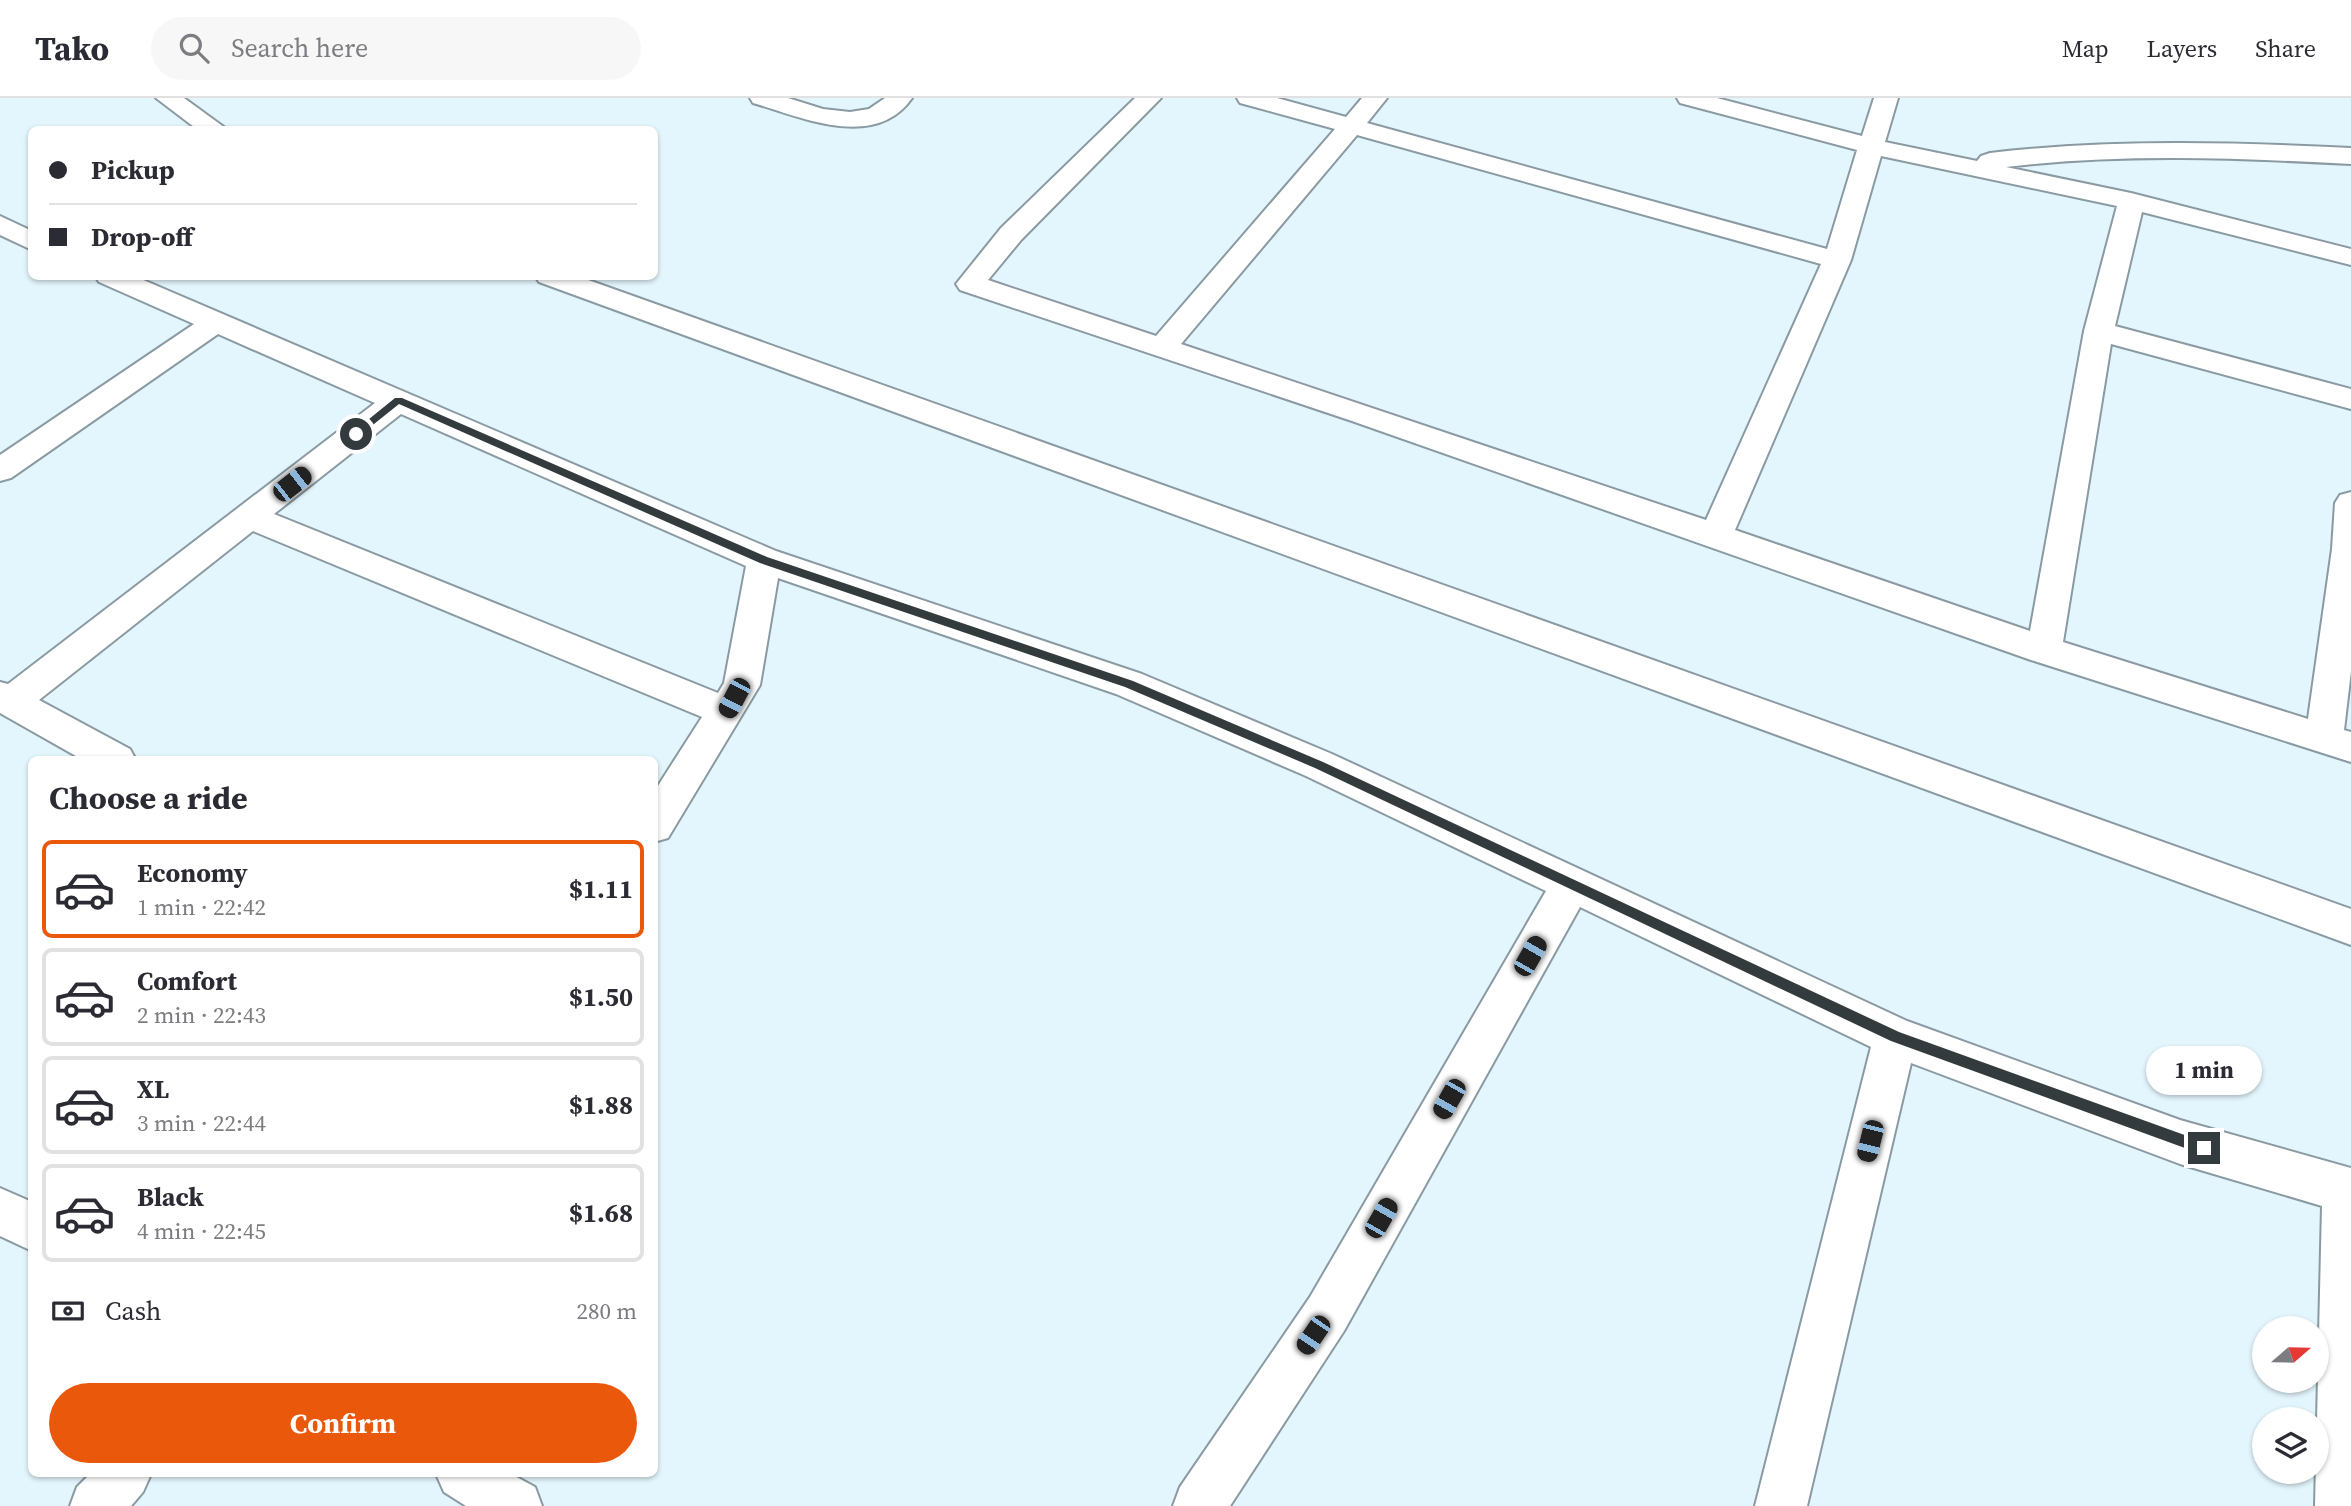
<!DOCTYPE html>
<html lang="en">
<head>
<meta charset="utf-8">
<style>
	:root { --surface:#fff; --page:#f7f7f7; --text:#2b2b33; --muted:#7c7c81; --line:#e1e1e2; --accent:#ea580c }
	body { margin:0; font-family:"Source Serif 4",serif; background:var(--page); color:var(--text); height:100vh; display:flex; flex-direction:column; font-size:26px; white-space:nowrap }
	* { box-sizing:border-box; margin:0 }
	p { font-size:23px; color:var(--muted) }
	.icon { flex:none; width:38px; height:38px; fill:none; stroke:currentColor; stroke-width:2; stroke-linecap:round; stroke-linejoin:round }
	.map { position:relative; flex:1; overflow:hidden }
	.sheet { position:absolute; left:28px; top:658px; width:630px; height:721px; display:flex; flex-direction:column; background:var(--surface); border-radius:10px; box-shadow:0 2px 5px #0004 }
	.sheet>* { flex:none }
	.guide { position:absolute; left:28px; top:28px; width:630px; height:154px; border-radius:10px; box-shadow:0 2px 5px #0004; display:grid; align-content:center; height:154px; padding:0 21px; background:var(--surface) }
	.needle { width:46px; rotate:70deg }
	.tools { position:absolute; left:2252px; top:1218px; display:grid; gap:14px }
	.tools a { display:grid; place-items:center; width:77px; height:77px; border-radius:50%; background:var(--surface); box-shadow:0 2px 5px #0004; font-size:35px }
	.end { position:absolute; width:32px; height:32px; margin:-16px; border:9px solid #343b3e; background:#fff; box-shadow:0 0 0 4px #fff }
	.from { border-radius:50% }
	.bubble { position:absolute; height:49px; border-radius:24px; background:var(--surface); box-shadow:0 2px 5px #0004; font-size:23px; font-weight:700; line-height:49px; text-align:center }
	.car { position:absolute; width:21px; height:42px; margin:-21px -10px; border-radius:9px; box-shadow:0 0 5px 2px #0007; background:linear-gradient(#222 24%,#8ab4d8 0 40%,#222 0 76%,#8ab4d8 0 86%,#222 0) }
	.guide b { display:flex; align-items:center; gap:24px; height:66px; font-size:26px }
	.guide b+b { border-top:2px solid var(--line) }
	.guide i { width:18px; height:18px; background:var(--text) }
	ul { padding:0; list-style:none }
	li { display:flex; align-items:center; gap:21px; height:98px; margin:0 14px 10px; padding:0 7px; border:4px solid var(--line); border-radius:10px }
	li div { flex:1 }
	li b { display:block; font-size:26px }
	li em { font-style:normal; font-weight:700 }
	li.selected { border-color:var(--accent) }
	li>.icon { width:63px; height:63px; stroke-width:1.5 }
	h2 { padding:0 21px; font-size:32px; line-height:84px }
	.pay { display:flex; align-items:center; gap:18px; height:77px; padding:0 21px; font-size:26px }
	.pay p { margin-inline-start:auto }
	.action { display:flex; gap:14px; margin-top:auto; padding:14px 21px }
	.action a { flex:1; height:80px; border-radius:42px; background:var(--accent); color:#fff; font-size:28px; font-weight:700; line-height:80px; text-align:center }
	header { display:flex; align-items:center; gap:42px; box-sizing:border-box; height:98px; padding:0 35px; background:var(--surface); border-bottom:2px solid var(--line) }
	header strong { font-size:33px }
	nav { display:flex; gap:38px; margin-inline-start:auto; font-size:24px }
	.search { width:490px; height:63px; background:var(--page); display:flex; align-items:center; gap:18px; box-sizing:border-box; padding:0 24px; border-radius:38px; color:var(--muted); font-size:26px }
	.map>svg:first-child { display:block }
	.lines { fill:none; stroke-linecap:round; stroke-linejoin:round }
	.street-casing { stroke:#8a9aa2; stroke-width:4 }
	.street { fill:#fff; fill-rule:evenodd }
	.route { fill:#343b3e }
</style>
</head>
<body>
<header>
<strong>Tako</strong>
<div class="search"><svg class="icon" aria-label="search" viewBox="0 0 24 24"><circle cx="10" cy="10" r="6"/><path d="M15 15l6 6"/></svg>Search here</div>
<nav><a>Map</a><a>Layers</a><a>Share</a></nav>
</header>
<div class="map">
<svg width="2351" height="1408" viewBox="0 0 2351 1408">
	<rect width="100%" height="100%" fill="#e4f6fd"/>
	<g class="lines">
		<g class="street-casing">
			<g id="street">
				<path d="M156 0H184L228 32H198Z"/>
				<path d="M750 0H788L823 11 850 14 869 11 885 0H912C875 53 801 19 753 5Z"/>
				<path d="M1135 0H1161L1021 142 988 182 1156 238 1335 31 1240 5 1237 0H1277L1346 19 1362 0H1387L1367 25 1827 151 1857 52 1680 5 1677 0H1717L1862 38 1874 0H1898L1885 44 1977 63 1981 58 1990 55C2110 41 2230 44 2351 50V66C2236 60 2121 55 2006 69L2131 95 2351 151V167L2142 114 2115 228 2351 291V311L2111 246 2063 544 2308 621 2332 451 2335 405 2340 397 2351 394V573L2344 632 2351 634V664L2031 562 1352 323 960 192 956 186 1001 130ZM1357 37 1821 166 1706 422 1181 246ZM1881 58 2117 108 2084 233 2030 533 1735 432 1851 162Z"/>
				<path d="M0 118 32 133V152L0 137Z"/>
				<path d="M95 178H134L776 453 1142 576 1332 656 1907 923 2180 1022 2351 1070V1408H2315L2322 1108 2180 1066 1911 965 1807 1408H1755L1871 949 1580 809 1344 1233 1230 1408H1173L1180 1389 1310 1199 1546 793 1306 678 1116 596 778 480 760 587 668 740 654 744V694L702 619 253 433 39 602 130 651 136 662H83L0 615V584L8 586 375 305 218 236 11 380 0 383V357L194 226 99 184ZM401 316 746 468 724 585 718 595 274 416Z"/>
				<path d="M535 178H577L2351 811V847L539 184Z"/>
				<path d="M0 1090 32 1104V1153L0 1138Z"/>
				<path d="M90 1376H151L143 1394 131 1408H70L77 1389Z"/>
				<path d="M436 1376H511L535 1389 542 1408H466L444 1394Z"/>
			</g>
		</g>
		<use href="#street" class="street"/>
	</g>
	<path class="route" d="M395 300H402L767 459 1133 583 1323 664 1899 934 2204 1044 2211 1050 2204 1057 1891 943 1315 670 1125 589 760 465 399 306 359 338H353V334Z"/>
</svg>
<div class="tools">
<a><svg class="needle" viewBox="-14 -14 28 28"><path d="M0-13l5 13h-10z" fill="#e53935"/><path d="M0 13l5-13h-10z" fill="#7c7c81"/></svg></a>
<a><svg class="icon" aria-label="layers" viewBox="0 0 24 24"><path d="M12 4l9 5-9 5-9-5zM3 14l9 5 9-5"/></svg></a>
</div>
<i class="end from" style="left:356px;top:336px"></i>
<i class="end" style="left:2204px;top:1050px"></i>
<div class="bubble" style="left:2146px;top:948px;width:116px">1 min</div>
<i class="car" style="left:292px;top:386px;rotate:52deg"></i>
<i class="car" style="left:734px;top:600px;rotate:208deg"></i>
<i class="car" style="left:1530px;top:858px;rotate:30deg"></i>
<i class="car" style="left:1449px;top:1001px;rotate:210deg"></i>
<i class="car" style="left:1870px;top:1043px;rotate:194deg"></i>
<i class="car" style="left:1381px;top:1120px;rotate:30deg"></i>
<i class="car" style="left:1313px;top:1237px;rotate:214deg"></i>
<div class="guide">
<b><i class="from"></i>Pickup</b>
<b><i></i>Drop-off</b>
</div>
<section class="sheet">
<h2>Choose a ride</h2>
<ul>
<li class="selected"><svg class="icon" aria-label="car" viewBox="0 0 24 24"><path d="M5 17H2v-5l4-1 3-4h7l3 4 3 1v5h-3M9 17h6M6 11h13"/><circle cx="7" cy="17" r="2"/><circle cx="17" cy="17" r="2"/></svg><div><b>Economy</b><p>1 min · 22:42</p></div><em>$1.11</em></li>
<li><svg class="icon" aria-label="car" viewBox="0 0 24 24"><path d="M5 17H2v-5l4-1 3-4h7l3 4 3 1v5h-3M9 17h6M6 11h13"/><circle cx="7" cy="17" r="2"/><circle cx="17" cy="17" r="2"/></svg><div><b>Comfort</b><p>2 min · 22:43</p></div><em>$1.50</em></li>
<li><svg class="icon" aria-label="car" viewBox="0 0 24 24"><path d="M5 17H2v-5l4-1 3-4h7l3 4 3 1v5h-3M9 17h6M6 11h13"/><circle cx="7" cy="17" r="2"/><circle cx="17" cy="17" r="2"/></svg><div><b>XL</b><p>3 min · 22:44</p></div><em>$1.88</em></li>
<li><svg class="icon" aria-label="car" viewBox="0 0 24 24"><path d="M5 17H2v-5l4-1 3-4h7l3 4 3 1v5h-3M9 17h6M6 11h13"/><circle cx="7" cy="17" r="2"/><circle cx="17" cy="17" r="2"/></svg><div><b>Black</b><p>4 min · 22:45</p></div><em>$1.68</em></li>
</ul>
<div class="pay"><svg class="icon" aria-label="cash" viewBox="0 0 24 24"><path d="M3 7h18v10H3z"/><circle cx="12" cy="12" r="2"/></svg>Cash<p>280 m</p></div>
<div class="action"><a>Confirm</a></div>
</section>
</div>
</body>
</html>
